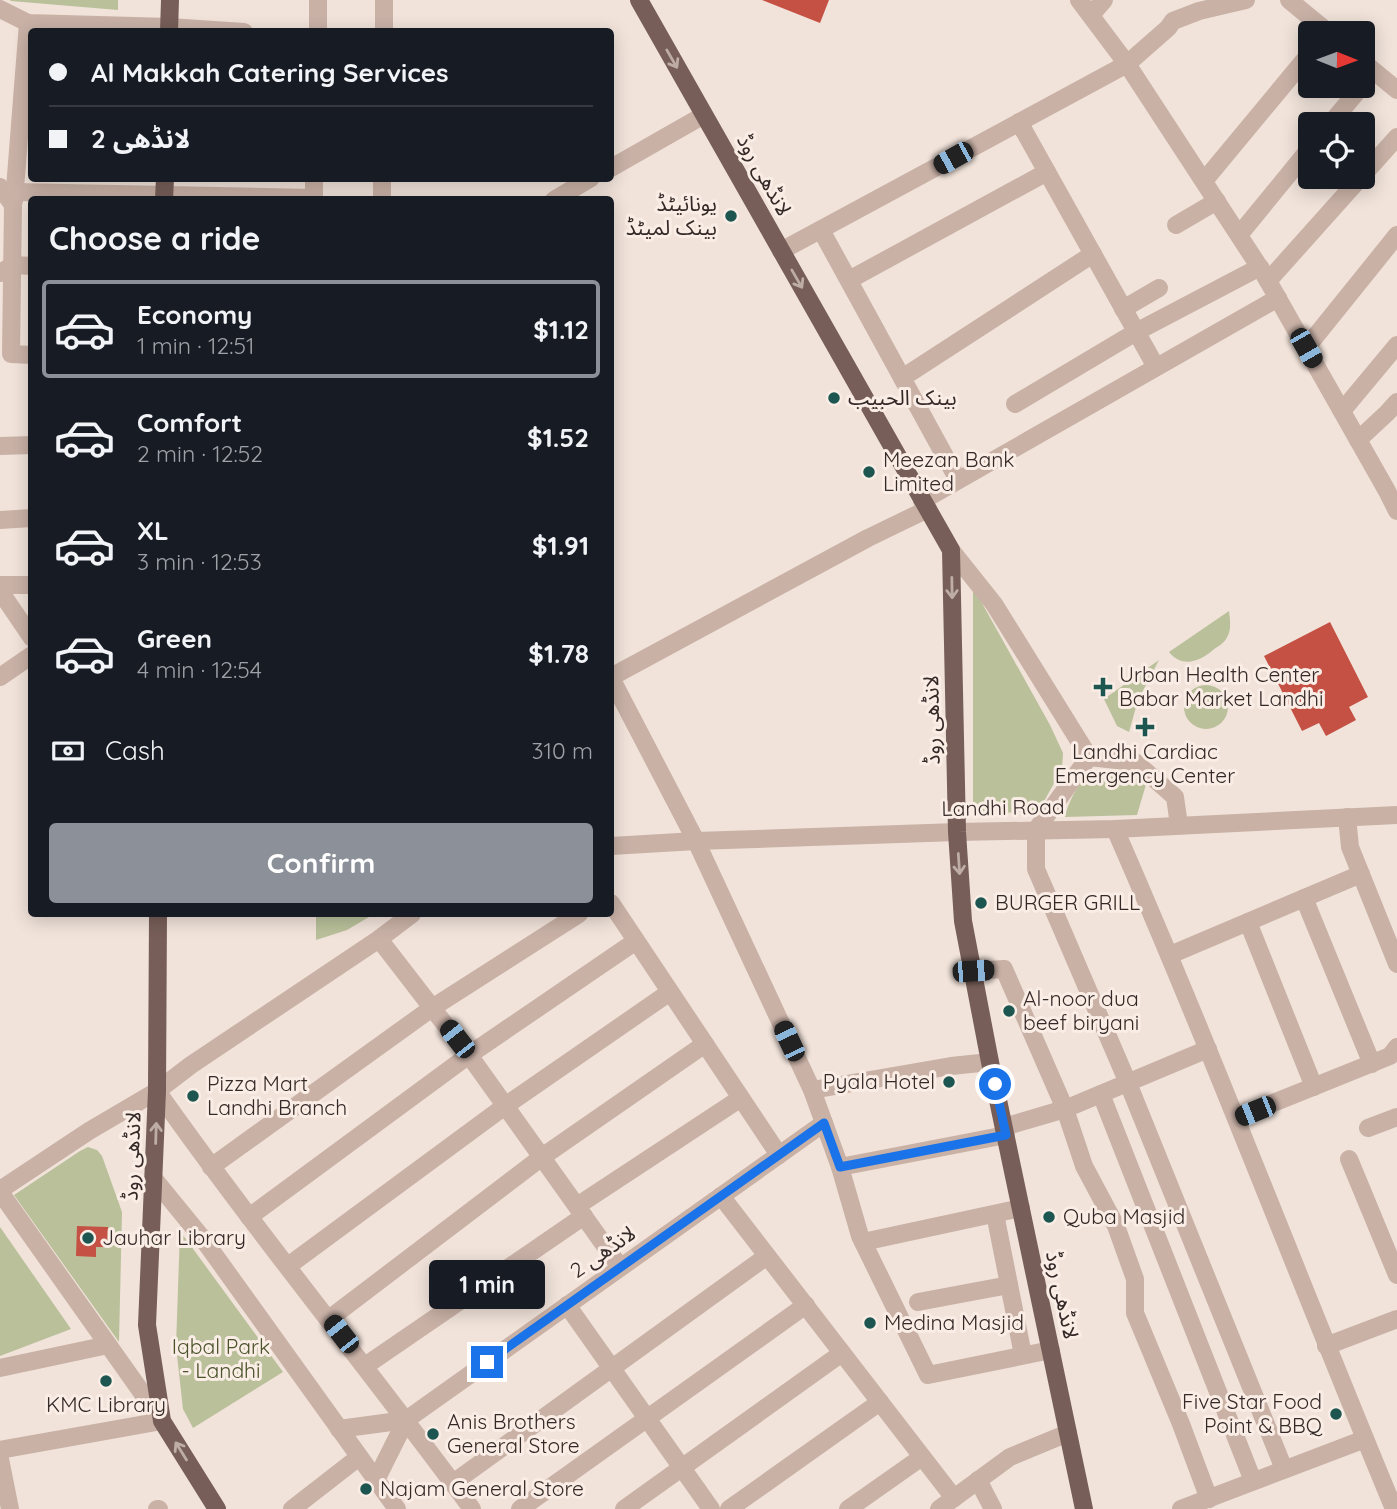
<!DOCTYPE html>
<html lang="en">
<head>
<meta charset="utf-8">
<style>
	:root { --surface:#171b24; --page:#242831; --text:#f1f3f6; --muted:#9ea1a6; --line:#363941; --accent:#8c9099 }
	body { margin:0; font-family:Quicksand,"Noto Sans Arabic",sans-serif; background:var(--page); color:var(--text); height:100vh; display:flex; flex-direction:column; font-size:26px; white-space:nowrap }
	* { box-sizing:border-box; margin:0 }
	p { font-size:23px; color:var(--muted) }
	.icon { flex:none; width:38px; height:38px; fill:none; stroke:currentColor; stroke-width:2; stroke-linecap:round; stroke-linejoin:round }
	.map { position:relative; flex:1; overflow:hidden }
	.sheet { position:absolute; left:28px; top:196px; width:586px; height:721px; display:flex; flex-direction:column; background:var(--surface); border-radius:7px; box-shadow:0 4px 18px #0003 }
	.sheet>* { flex:none }
	.top-card { position:absolute; left:28px; top:28px; width:586px; height:154px; border-radius:7px; box-shadow:0 4px 18px #0003; display:grid; align-content:center; height:154px; padding:0 21px; background:var(--surface) }
	.needle { width:46px; rotate:91deg }
	.buttons { position:absolute; left:1298px; top:21px; display:grid; gap:14px }
	.buttons a { display:grid; place-items:center; width:77px; height:77px; border-radius:7px; background:var(--surface); box-shadow:0 4px 18px #0003; font-size:35px }
	.end { position:absolute; width:32px; height:32px; margin:-16px; border:9px solid #1a73e8; background:#fff; box-shadow:0 0 0 4px #fff }
	.from { border-radius:50% }
	.bubble { position:absolute; height:49px; border-radius:7px; background:var(--surface); box-shadow:0 4px 18px #0003; font-size:23px; font-weight:700; line-height:49px; text-align:center }
	.car { position:absolute; width:21px; height:42px; margin:-21px -10px; border-radius:9px; box-shadow:0 0 5px 2px #0007; background:linear-gradient(#222 24%,#8ab4d8 0 40%,#222 0 76%,#8ab4d8 0 86%,#222 0) }
	.top-card b { display:flex; align-items:center; gap:24px; height:66px; font-size:26px }
	.top-card b+b { border-top:2px solid var(--line) }
	.top-card i { width:18px; height:18px; background:var(--text) }
	ul { padding:0; list-style:none }
	li { display:flex; align-items:center; gap:21px; height:98px; margin:0 14px 10px; padding:0 7px; border:4px solid transparent; border-radius:7px }
	li div { flex:1 }
	li b { display:block; font-size:26px }
	li em { font-style:normal; font-weight:700 }
	li.selected { border-color:var(--accent) }
	li>.icon { width:63px; height:63px; stroke-width:1.5 }
	h2 { padding:0 21px; font-size:32px; line-height:84px }
	.pay { display:flex; align-items:center; gap:18px; height:77px; padding:0 21px; font-size:26px }
	.pay p { margin-inline-start:auto }
	.button { display:flex; gap:14px; margin-top:auto; padding:14px 21px }
	.button a { flex:1; height:80px; border-radius:7px; background:var(--accent); color:#fff; font-size:28px; font-weight:700; line-height:80px; text-align:center }
	.map>svg:first-child { display:block }
	.green { fill:#b9c09a }
	.building { fill:#c55044 }
	.lines { fill:none; stroke-linecap:round; stroke-linejoin:round }
	.minor { stroke:#c9b1a6; stroke-width:18 }
	.major { stroke:#775e58; stroke-width:18 }
	.oneway { stroke:#beada6 }
	.route { stroke:#1a73e8; stroke-width:9 }
	.poi-dot { fill:#1d5651; stroke:#f9ede6; stroke-width:2.5 }
	.labels { text-anchor:middle; stroke-width:6; stroke-linejoin:round; paint-order:stroke }
	.street-label { font-size:21px; fill:#352927; stroke:#f9ede6 }
	.poi-label { font-size:21px; fill:#352927; stroke:#f9ede6; text-anchor:start }
	.park-label { font-size:21px; fill:#4b532b; stroke:#f9ede6 }
</style>
</head>
<body>
<div class="map">
<svg width="1397" height="1509" viewBox="0 0 1397 1509">
	<rect width="100%" height="100%" fill="#f1e3da"/>
	<g class="green">
		<path d="M10 0H118V10L11 1Z"/>
		<path d="M973 587 1050 725 1063 753 1062 769 1043 803 1033 811 973 815Z"/>
		<path d="M1229 611C1230 620 1232 631 1226 639 1224 643 1217 647 1213 650 1199 662 1182 668 1169 652Z"/>
		<path d="M1159 660 1138 700 1129 732 1117 726 1104 699Z"/>
		<circle cx="1206" cy="707" r="22"/>
		<path d="M1110 771 1135 775 1147 781 1137 815 1065 817C1067 806 1075 789 1083 781 1090 775 1101 773 1110 771Z"/>
		<path d="M316 914H374L347 930 316 940Z"/>
		<path d="M88 1147 97 1150 102 1156 122 1212 119 1342 14 1195 80 1151Z"/>
		<path d="M0 1227 71 1329 0 1356Z"/>
		<path d="M180 1231 283 1372 193 1428 183 1409 176 1346Z"/>
	</g>
	<g class="building">
		<path d="M762 0H829L820 23Z"/>
		<path d="M1330 622 1368 697 1349 707 1356 720 1326 736 1319 723 1302 731 1264 656Z"/>
		<path d="M77 1226 108 1227 107 1247H96V1257L76 1256Z"/>
	</g>
	<g class="lines">
		<g class="minor">
			<path d="M1079 0 1127 64 1264 274 1387 491 1397 511"/>
			<path d="M1289 0 1329 33"/>
			<path d="M0 9 28 23 169 27 244 32"/>
			<path d="M1091 15 1104 0"/>
			<path d="M318 32V0"/>
			<path d="M384 32V0"/>
			<path d="M1363 62 1397 90"/>
			<path d="M1019 122 1156 367"/>
			<path d="M1330 124 1362 86"/>
			<path d="M611 168 704 115"/>
			<path d="M1363 175 1397 137"/>
			<path d="M382 178V200"/>
			<path d="M1204 181 1311 52"/>
			<path d="M0 187 13 205 11 354 32 355"/>
			<path d="M14 192 314 198"/>
			<path d="M314 200V178"/>
			<path d="M554 200 591 178"/>
			<path d="M14 201 28 23"/>
			<path d="M1176 225 1217 201"/>
			<path d="M821 230 958 480"/>
			<path d="M1239 235 1311 147"/>
			<path d="M781 251 1127 64 1168 28 1173 21 1199 11 1246 0"/>
			<path d="M0 273 13 265 32 266"/>
			<path d="M849 280 1047 172"/>
			<path d="M1268 281 1361 177"/>
			<path d="M1123 309 1159 288"/>
			<path d="M1306 348 1397 235"/>
			<path d="M902 378 1093 254"/>
			<path d="M1015 404 1136 332 1260 267"/>
			<path d="M1342 411 1397 345"/>
			<path d="M1358 440 1387 413 1397 402"/>
			<path d="M0 446 32 445"/>
			<path d="M922 501 1278 298"/>
			<path d="M0 520 32 518"/>
			<path d="M951 550 994 604 1089 757 1135 762 1175 797 1179 825"/>
			<path d="M0 585H32"/>
			<path d="M0 591 32 638"/>
			<path d="M0 677 32 655"/>
			<path d="M611 677 868 538 928 509"/>
			<path d="M1089 757 1036 830V869L1128 1083 1284 1469"/>
			<path d="M1347 817 1350 847 1397 964"/>
			<path d="M1115 829C1213 1053 1300 1283 1394 1509"/>
			<path d="M611 846 696 841 957 832 1115 829 1397 815"/>
			<path d="M1304 898 1372 1064"/>
			<path d="M611 903 779 1155"/>
			<path d="M1248 922 1314 1087"/>
			<path d="M379 939 474 1062 620 1267"/>
			<path d="M1170 955 1361 874"/>
			<path d="M973 971 1004 969 1065 1109 1084 1166 1116 1226 1135 1279V1313L1181 1424 1209 1499"/>
			<path d="M812 1090 951 1066 990 1062"/>
			<path d="M157 1091C258 1234 369 1369 472 1509"/>
			<path d="M1101 1094 1253 1481"/>
			<path d="M1236 1118 1390 1056 1397 1047"/>
			<path d="M824 1123 840 1167 1006 1135"/>
			<path d="M1004 1127 1065 1109 1208 1049"/>
			<path d="M1368 1128 1397 1117"/>
			<path d="M1349 1159 1397 1275"/>
			<path d="M211 1167 432 1008 579 914"/>
			<path d="M840 1167 860 1236 928 1375 1051 1350"/>
			<path d="M154 1179 203 1239 397 1509"/>
			<path d="M0 1190 89 1131 157 1091 191 1065 379 939 412 914"/>
			<path d="M0 1192 162 1421 0 1450"/>
			<path d="M721 1196 954 1498"/>
			<path d="M577 1206 741 1098"/>
			<path d="M995 1214 1023 1355"/>
			<path d="M249 1217 469 1055 636 941"/>
			<path d="M863 1242 1021 1208"/>
			<path d="M288 1266 505 1106 670 992"/>
			<path d="M918 1302 1009 1285"/>
			<path d="M567 1305 711 1509"/>
			<path d="M329 1319 542 1157 705 1044"/>
			<path d="M1326 1346 1397 1319"/>
			<path d="M365 1366 584 1216"/>
			<path d="M0 1368 108 1345"/>
			<path d="M339 1429 406 1420 824 1123 812 1090 696 841 611 678"/>
			<path d="M0 1459 10 1509"/>
			<path d="M376 1480 406 1420"/>
			<path d="M978 1480 993 1509"/>
			<path d="M453 1483 767 1256"/>
			<path d="M157 1509H159"/>
			<path d="M292 1509 359 1457"/>
			<path d="M520 1509 806 1305"/>
			<path d="M624 1509 842 1353"/>
			<path d="M729 1509 880 1402"/>
			<path d="M848 1509 922 1457"/>
			<path d="M939 1509 1010 1457 1068 1433"/>
			<path d="M1181 1509 1365 1439"/>
		</g>
		<g class="major">
			<path d="M639 0 951 550 957 832 963 921 990 1062 1084 1509"/>
			<path d="M169 32 170 0"/>
			<path d="M164 200 165 178"/>
			<path d="M158 914 157 1091 147 1325 162 1421 217 1509"/>
		</g>
	</g>
	<defs><path id="oneway-shaft" d="M-6 0H5M1.5-3L5.5 0L1.5 3" fill="none" stroke-width="1.6" stroke-linecap="round" stroke-linejoin="round" transform="scale(1.75)"/></defs>
	<g class="oneway">
		<use href="#oneway-shaft" transform="translate(672 59) rotate(60)"/>
		<use href="#oneway-shaft" transform="translate(797 279) rotate(60)"/>
		<use href="#oneway-shaft" transform="translate(952 588) rotate(89)"/>
		<use href="#oneway-shaft" transform="translate(959 864) rotate(86)"/>
		<use href="#oneway-shaft" transform="translate(156 1133) rotate(-88)"/>
		<use href="#oneway-shaft" transform="translate(181 1451) rotate(-122)"/>
	</g>
	<g class="lines">
		<path class="route" d="M487 1362 824 1123 840 1167 1006 1135 995 1084"/>
	</g>
	<g class="poi-dot">
		<circle cx="731" cy="216" r="7"/>
		<circle cx="834" cy="398" r="7"/>
		<circle cx="869" cy="472" r="7"/>
		<path d="M1099.5 676.5h7v7h7v7h-7v7h-7v-7h-7v-7h7z"/>
		<path d="M1141.5 716.5h7v7h7v7h-7v7h-7v-7h-7v-7h7z"/>
		<circle cx="981" cy="903" r="7"/>
		<circle cx="1009" cy="1011" r="7"/>
		<circle cx="949" cy="1082" r="7"/>
		<circle cx="193" cy="1096" r="7"/>
		<circle cx="1049" cy="1217" r="7"/>
		<circle cx="88" cy="1238" r="7"/>
		<circle cx="870" cy="1323" r="7"/>
		<circle cx="106" cy="1381" r="7"/>
		<circle cx="1336" cy="1414" r="7"/>
		<circle cx="433" cy="1434" r="7"/>
		<circle cx="366" cy="1489" r="7"/>
	</g>
	<g class="labels">
		<g class="street-label">
			<text transform="translate(764 175) rotate(61)" y="7">لانڈھی روڈ</text>
			<text transform="translate(932 720) rotate(-91)" y="7">لانڈھی روڈ</text>
			<text transform="translate(1003 808) rotate(-1)" y="7">Landhi Road</text>
			<text transform="translate(132 1156) rotate(-88)" y="7">لانڈھی روڈ</text>
			<text transform="translate(603 1252) rotate(-35)" y="7">لانڈھی 2</text>
			<text transform="translate(1062 1295) rotate(78)" y="7">لانڈھی روڈ</text>
		</g>
		<g class="poi-label">
			<text x="717" y="211" text-anchor="end">یونائیٹڈ<tspan x="717" dy="24">بینک لمیٹڈ</tspan></text>
			<text x="848" y="405">بينک الحبيب</text>
			<text x="883" y="467">Meezan Bank<tspan x="883" dy="24">Limited</tspan></text>
			<text x="1119" y="682">Urban Health Center<tspan x="1119" dy="24">Babar Market Landhi</tspan></text>
			<text x="1145" y="759" text-anchor="middle">Landhi Cardiac<tspan x="1145" dy="24">Emergency Center</tspan></text>
			<text x="995" y="910">BURGER GRILL</text>
			<text x="1023" y="1006">Al-noor dua<tspan x="1023" dy="24">beef biryani</tspan></text>
			<text x="935" y="1089" text-anchor="end">Pyala Hotel</text>
			<text x="207" y="1091">Pizza Mart<tspan x="207" dy="24">Landhi Branch</tspan></text>
			<text x="1063" y="1224">Quba Masjid</text>
			<text x="102" y="1245">Jauhar Library</text>
			<text x="884" y="1330">Medina Masjid</text>
			<text x="1322" y="1409" text-anchor="end">Five Star Food<tspan x="1322" dy="24">Point &amp; BBQ</tspan></text>
			<text x="106" y="1412" text-anchor="middle">KMC Library</text>
			<text x="447" y="1429">Anis Brothers<tspan x="447" dy="24">General Store</tspan></text>
			<text x="380" y="1496">Najam General Store</text>
		</g>
		<g class="park-label">
			<text x="221" y="1354">Iqbal Park<tspan x="221" dy="24">- Landhi</tspan></text>
		</g>
	</g>
</svg>
<div class="buttons">
<a><svg class="needle" viewBox="-14 -14 28 28"><path d="M0-13l5 13h-10z" fill="#e53935"/><path d="M0 13l5-13h-10z" fill="#9ea1a6"/></svg></a>
<a><svg class="icon" aria-label="locate" viewBox="0 0 24 24"><circle cx="12" cy="12" r="6"/><path d="M12 2v4M12 18v4M2 12h4M18 12h4"/></svg></a>
</div>
<i class="end from" style="left:995px;top:1084px"></i>
<i class="end" style="left:487px;top:1362px"></i>
<div class="bubble" style="left:429px;top:1260px;width:116px">1 min</div>
<i class="car" style="left:953px;top:158px;rotate:241deg"></i>
<i class="car" style="left:1306px;top:348px;rotate:150deg"></i>
<i class="car" style="left:973px;top:971px;rotate:86deg"></i>
<i class="car" style="left:457px;top:1039px;rotate:322deg"></i>
<i class="car" style="left:789px;top:1041px;rotate:335deg"></i>
<i class="car" style="left:1255px;top:1111px;rotate:248deg"></i>
<i class="car" style="left:341px;top:1334px;rotate:322deg"></i>
<div class="top-card">
<b><i class="from"></i>Al Makkah Catering Services</b>
<b><i></i>لانڈھی 2</b>
</div>
<section class="sheet">
<h2>Choose a ride</h2>
<ul>
<li class="selected"><svg class="icon" aria-label="car" viewBox="0 0 24 24"><path d="M5 17H2v-5l4-1 3-4h7l3 4 3 1v5h-3M9 17h6M6 11h13"/><circle cx="7" cy="17" r="2"/><circle cx="17" cy="17" r="2"/></svg><div><b>Economy</b><p>1 min · 12:51</p></div><em>$1.12</em></li>
<li><svg class="icon" aria-label="car" viewBox="0 0 24 24"><path d="M5 17H2v-5l4-1 3-4h7l3 4 3 1v5h-3M9 17h6M6 11h13"/><circle cx="7" cy="17" r="2"/><circle cx="17" cy="17" r="2"/></svg><div><b>Comfort</b><p>2 min · 12:52</p></div><em>$1.52</em></li>
<li><svg class="icon" aria-label="car" viewBox="0 0 24 24"><path d="M5 17H2v-5l4-1 3-4h7l3 4 3 1v5h-3M9 17h6M6 11h13"/><circle cx="7" cy="17" r="2"/><circle cx="17" cy="17" r="2"/></svg><div><b>XL</b><p>3 min · 12:53</p></div><em>$1.91</em></li>
<li><svg class="icon" aria-label="car" viewBox="0 0 24 24"><path d="M5 17H2v-5l4-1 3-4h7l3 4 3 1v5h-3M9 17h6M6 11h13"/><circle cx="7" cy="17" r="2"/><circle cx="17" cy="17" r="2"/></svg><div><b>Green</b><p>4 min · 12:54</p></div><em>$1.78</em></li>
</ul>
<div class="pay"><svg class="icon" aria-label="cash" viewBox="0 0 24 24"><path d="M3 7h18v10H3z"/><circle cx="12" cy="12" r="2"/></svg>Cash<p>310 m</p></div>
<div class="button"><a>Confirm</a></div>
</section>
</div>
</body>
</html>
